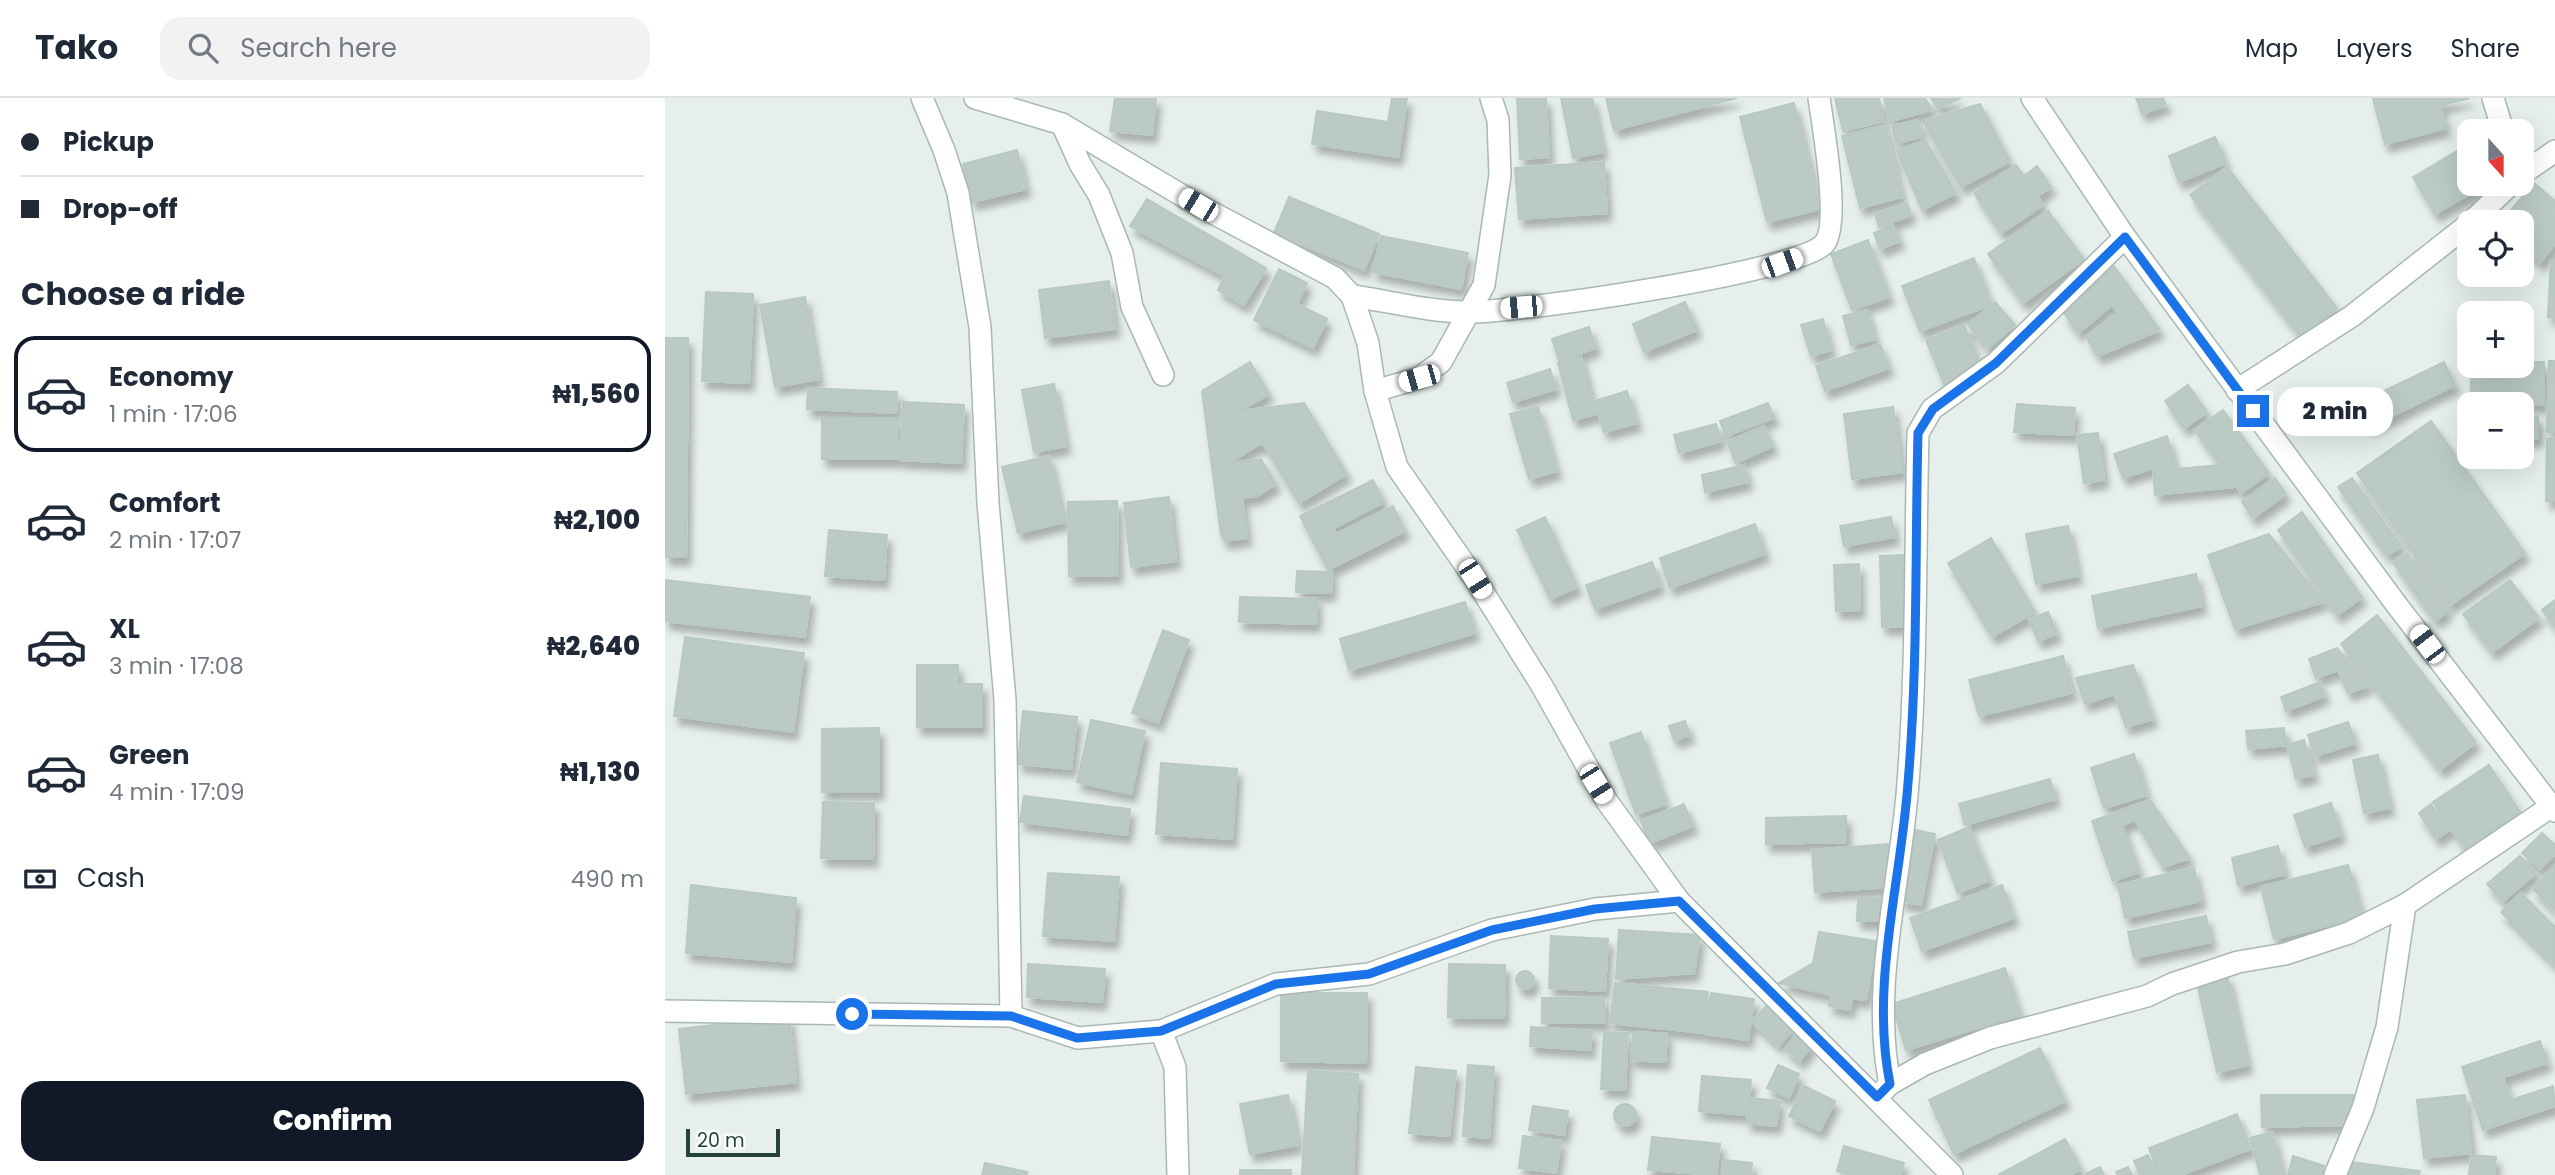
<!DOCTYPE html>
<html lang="en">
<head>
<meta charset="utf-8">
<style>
	:root { --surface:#fff; --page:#f2f2f3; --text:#1f2937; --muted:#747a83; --line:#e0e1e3; --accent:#111827 }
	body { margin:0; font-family:Poppins,sans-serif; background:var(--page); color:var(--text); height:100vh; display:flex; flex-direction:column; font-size:26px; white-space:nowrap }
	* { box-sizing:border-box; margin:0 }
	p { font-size:23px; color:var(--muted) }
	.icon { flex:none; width:38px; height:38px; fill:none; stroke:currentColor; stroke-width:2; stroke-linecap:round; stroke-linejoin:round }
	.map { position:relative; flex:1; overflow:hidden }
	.drawer { display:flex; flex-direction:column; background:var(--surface); width:665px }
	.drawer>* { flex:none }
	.top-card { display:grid; align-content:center; height:154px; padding:0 21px; background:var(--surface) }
	.needle { width:46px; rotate:159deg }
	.fabs { position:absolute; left:1792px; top:21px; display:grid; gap:14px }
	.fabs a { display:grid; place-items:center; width:77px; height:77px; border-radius:14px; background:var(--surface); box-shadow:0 7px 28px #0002; font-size:35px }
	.scale { position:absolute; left:21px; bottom:18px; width:94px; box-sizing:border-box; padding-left:7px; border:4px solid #24423a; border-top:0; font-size:19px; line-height:24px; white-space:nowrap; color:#24423a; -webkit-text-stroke:5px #f7fbf9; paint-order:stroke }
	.end { position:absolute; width:32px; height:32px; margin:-16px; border:9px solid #1a73e8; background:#fff; box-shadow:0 0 0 4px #fff }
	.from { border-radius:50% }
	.bubble { position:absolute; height:49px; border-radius:21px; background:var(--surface); box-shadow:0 7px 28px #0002; font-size:23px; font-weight:800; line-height:49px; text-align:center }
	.car { position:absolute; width:21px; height:42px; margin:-21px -10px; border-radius:9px; box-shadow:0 0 5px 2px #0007; background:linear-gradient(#fff 24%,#345 0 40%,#fff 0 76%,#345 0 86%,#fff 0) }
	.top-card b { display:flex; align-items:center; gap:24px; height:66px; font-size:26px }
	.top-card b+b { border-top:2px solid var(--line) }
	.top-card i { width:18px; height:18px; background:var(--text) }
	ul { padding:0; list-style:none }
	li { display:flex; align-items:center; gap:21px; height:116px; margin:0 14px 10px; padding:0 7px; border:4px solid transparent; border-radius:21px }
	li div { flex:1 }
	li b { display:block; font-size:26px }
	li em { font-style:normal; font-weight:800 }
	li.on { border-color:var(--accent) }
	li>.icon { width:63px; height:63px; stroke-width:1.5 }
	h2 { padding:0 21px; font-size:32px; line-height:84px }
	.pay { display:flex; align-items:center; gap:18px; height:77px; padding:0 21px; font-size:26px }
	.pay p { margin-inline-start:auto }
	.primary-button { display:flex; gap:14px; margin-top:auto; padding:14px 21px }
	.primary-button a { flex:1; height:80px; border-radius:21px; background:var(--accent); color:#fff; font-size:28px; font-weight:800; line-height:80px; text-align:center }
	header { display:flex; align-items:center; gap:42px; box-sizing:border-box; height:98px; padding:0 35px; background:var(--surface); border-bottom:2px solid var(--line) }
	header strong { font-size:33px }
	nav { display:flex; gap:38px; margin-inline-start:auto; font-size:24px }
	.search { width:490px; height:63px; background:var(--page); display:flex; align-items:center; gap:18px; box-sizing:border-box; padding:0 24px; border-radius:21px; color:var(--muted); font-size:26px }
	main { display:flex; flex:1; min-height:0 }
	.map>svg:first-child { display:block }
	.building { fill:#bbcac4; stroke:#b8c9c2; stroke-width:2; filter:url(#shadow) }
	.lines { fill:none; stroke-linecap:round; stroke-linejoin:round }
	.minor-casing { stroke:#a8b8b2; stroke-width:24 }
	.minor { stroke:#fff; stroke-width:21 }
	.route { stroke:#1a73e8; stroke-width:9 }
</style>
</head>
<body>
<header>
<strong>Tako</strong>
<div class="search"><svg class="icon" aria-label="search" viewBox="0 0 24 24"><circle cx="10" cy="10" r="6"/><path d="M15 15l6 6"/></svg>Search here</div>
<nav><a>Map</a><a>Layers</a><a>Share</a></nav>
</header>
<main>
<section class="drawer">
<div class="top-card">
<b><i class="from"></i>Pickup</b>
<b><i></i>Drop-off</b>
</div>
<h2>Choose a ride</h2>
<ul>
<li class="on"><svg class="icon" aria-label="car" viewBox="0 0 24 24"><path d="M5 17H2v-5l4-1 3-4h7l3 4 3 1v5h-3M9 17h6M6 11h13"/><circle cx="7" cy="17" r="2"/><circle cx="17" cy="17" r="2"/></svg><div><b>Economy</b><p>1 min · 17:06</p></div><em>₦1,560</em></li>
<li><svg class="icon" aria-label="car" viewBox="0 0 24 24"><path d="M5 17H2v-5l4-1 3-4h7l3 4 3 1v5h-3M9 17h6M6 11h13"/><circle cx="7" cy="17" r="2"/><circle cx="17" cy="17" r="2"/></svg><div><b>Comfort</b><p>2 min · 17:07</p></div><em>₦2,100</em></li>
<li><svg class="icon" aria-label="car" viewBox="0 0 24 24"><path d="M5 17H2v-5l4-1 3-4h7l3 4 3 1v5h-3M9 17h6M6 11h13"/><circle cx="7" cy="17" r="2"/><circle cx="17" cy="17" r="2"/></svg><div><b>XL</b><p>3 min · 17:08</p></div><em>₦2,640</em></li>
<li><svg class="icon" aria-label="car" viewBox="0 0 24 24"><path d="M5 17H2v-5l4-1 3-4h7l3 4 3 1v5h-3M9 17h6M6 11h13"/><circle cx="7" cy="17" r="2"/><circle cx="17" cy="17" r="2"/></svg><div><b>Green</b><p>4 min · 17:09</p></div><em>₦1,130</em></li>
</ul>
<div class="pay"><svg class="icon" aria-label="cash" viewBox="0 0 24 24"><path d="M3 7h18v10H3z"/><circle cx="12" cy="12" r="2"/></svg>Cash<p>490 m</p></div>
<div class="primary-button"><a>Confirm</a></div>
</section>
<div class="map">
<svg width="1890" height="1077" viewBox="0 0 1890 1077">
	<defs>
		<filter id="shadow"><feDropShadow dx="4.5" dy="8" stdDeviation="3.5" flood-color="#0004"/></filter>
	</defs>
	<rect width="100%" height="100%" fill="#e6efeb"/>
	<g class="building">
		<path d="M450 0H491L487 37 445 33Z"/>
		<path d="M727 0H742L733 59 647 46 652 13 723 24Z"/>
		<path d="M852 0H881L884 59 855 61Z"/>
		<path d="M896 0H927L938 54 908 60Z"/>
		<path d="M941 0H1072L949 32Z"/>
		<path d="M1170 0H1214L1219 23 1178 33Z"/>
		<path d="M1219 0H1260L1267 12 1225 23Z"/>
		<path d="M1266 0H1296L1273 10Z"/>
		<path d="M1471 0H1498L1501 7 1477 16Z"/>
		<path d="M1805 0 1775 8 1781 30 1720 46 1708 1Z"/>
		<path d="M1129 5 1155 111 1102 124 1075 19Z"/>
		<path d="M1315 6 1345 63 1296 89 1258 23Z"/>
		<path d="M1253 22 1257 39 1231 45 1227 28Z"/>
		<path d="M1220 27 1237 99 1195 110 1177 38Z"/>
		<path d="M1550 39 1561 65 1514 84 1504 58Z"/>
		<path d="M1260 42 1291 95 1257 112 1232 53Z"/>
		<path d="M1804 46V86H1822L1770 116 1748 79Z"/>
		<path d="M352 52 361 91 307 104 298 66Z"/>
		<path d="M939 64 942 115 854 121 850 70Z"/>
		<path d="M1351 67 1359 78 1372 68 1386 89 1373 98 1378 107 1336 135 1309 95Z"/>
		<path d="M1562 69 1672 210 1636 239 1525 97Z"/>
		<path d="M1869 85 1890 103V146L1875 165 1857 150V124H1836Z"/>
		<path d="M624 99 714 136 699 172 609 135Z"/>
		<path d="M482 101 601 170 579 207 553 192 560 178 465 128Z"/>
		<path d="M1242 105 1246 117 1214 129 1210 116Z"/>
		<path d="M1383 113 1419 161 1358 205 1323 156Z"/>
		<path d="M1228 127 1235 143 1215 151 1209 135Z"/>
		<path d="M716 138 803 155 796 191 708 174Z"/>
		<path d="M1203 142 1224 199 1187 212 1166 156Z"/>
		<path d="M1309 160 1326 207 1255 233 1237 188Z"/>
		<path d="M1886 162H1890V219H1883Z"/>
		<path d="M1449 168 1495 232 1433 258 1421 239 1453 215 1447 207 1413 235 1399 215Z"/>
		<path d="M614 171 642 185 632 206 662 221 648 250 589 222Z"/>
		<path d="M444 183 450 231 380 240 374 192Z"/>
		<path d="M41 194 88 196 84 285 37 283Z"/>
		<path d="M140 199 154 281 110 289 95 207Z"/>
		<path d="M1020 204 1032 232 979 254 968 226Z"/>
		<path d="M1330 204 1350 227 1323 250 1303 227Z"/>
		<path d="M1202 212 1210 241 1186 247 1178 218Z"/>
		<path d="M1158 221 1166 252 1146 258 1136 227Z"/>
		<path d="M1299 227 1317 270 1279 286 1261 242Z"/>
		<path d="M924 229 931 250 894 263 887 241Z"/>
		<path d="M0 240H23L21 459H0Z"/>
		<path d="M1215 246 1224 270 1160 293 1151 268Z"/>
		<path d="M916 259 931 316 908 322 893 265Z"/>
		<path d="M1884 263H1890V334H1882Z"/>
		<path d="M585 264 604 296 575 313 639 305 682 376 634 405 599 347H593L564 365 596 361 611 386 592 398 577 400 582 440 560 443 556 437 537 293Z"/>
		<path d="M1779 264 1790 287 1705 329 1694 305Z"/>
		<path d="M1857 264H1879V307L1806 306V268H1857Z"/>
		<path d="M885 271 891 291 848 304 842 285Z"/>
		<path d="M389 286 401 348 369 354 357 292Z"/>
		<path d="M1523 287 1542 314 1519 330 1500 303Z"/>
		<path d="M143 290 232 294 231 315 142 311Z"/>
		<path d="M962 293 972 325 939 334 930 303Z"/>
		<path d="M238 304 299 307 296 365 235 362Z"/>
		<path d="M1103 305 1109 320 1061 338 1055 323Z"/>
		<path d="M1352 306 1410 310 1408 337 1349 334Z"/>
		<path d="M873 309 892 373 864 381 845 316Z"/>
		<path d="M1228 309 1237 374 1187 381 1179 316Z"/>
		<path d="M1558 312 1604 375 1576 395 1567 383 1568 389 1490 397 1488 370 1458 380 1449 356 1502 338 1511 371 1555 367 1530 332Z"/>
		<rect x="1857" y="318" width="16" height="23"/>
		<rect x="157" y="320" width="76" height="41"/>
		<path d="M1766 323 1860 455 1785 507 1692 375Z"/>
		<path d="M1051 326 1056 343 1014 355 1009 337Z"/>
		<path d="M1099 328 1108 348 1071 365 1062 344Z"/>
		<path d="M1433 335 1439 382 1419 385 1412 337Z"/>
		<path d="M1882 341H1890V403H1881Z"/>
		<path d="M384 358 399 424 353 435 337 369Z"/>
		<path d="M1079 367 1083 384 1040 394 1037 377Z"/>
		<path d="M1610 380 1621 396 1588 420 1577 404Z"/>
		<path d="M1687 380 1736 448 1722 458 1673 389Z"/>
		<path d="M708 382 719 404 669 430 671 436 728 408 740 433 663 472 635 418Z"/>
		<path d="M504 399 511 463 466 469 459 405Z"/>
		<path d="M452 403 453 477 404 478 403 404Z"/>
		<path d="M1637 414 1697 499 1672 517 1613 432Z"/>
		<path d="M880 419 912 489 885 501 852 432Z"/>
		<path d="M1226 419 1230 439 1179 448 1175 428Z"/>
		<path d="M1090 426 1100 456 1005 490 995 460Z"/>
		<path d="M1403 428 1413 478 1371 486 1361 436Z"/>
		<path d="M164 432 222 437 219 482 160 478Z"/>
		<path d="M1604 436 1658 504 1570 531 1543 457Z"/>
		<path d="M1326 440 1370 514 1327 539 1283 465Z"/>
		<path d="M1742 455 1783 513 1770 523 1728 464Z"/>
		<path d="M1239 457 1241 528 1217 529 1215 458Z"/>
		<path d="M987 464 995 488 930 511 921 487Z"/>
		<path d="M1194 466 1195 512 1171 513 1169 467Z"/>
		<path d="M632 473 667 474 666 495 631 494Z"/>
		<path d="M1531 476 1537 508 1433 530 1427 498Z"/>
		<path d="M0 482 145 499 140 539 0 523Z"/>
		<path d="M1845 482 1874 520 1827 554 1798 516Z"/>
		<path d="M575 499 652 501 651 526 574 524Z"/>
		<path d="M1890 502V529L1877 512Z"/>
		<path d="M800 504 810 535 684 572 675 541Z"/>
		<path d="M1383 514 1392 536 1373 543 1364 521Z"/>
		<path d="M1712 517 1811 644 1775 672 1676 546Z"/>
		<path d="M498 532 524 542 493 625 467 615Z"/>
		<path d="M20 539 139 555 128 634 9 618Z"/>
		<path d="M1672 550 1703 588 1683 595 1673 572 1651 580 1644 561Z"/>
		<path d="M1398 558 1407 595 1314 618 1304 582Z"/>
		<path d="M252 567H293V586H317V629H252Z"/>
		<path d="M1468 567 1488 621 1461 629 1449 596 1420 606 1411 580Z"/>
		<path d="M1655 584 1660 598 1621 613 1616 599Z"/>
		<path d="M358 613 412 619 406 671 353 666Z"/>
		<path d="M426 622 480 633 466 696 412 684Z"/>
		<path d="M1020 623 1025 637 1009 642 1004 628Z"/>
		<path d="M1683 624 1690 645 1650 658 1643 637Z"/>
		<path d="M214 630V694H157V631Z"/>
		<path d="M1619 630 1621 647 1583 651 1581 633Z"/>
		<path d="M976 634 1001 706 971 716 945 645Z"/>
		<path d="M1639 642 1649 677 1631 681 1622 647Z"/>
		<path d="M1469 656 1482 697 1439 710 1426 670Z"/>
		<path d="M1713 657 1725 710 1699 715 1688 662Z"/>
		<path d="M496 665 572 671 567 741 491 736Z"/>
		<path d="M1824 667 1856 715 1801 752 1768 704Z"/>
		<path d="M1385 681 1390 701 1300 727 1294 706Z"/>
		<path d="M359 698 465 711 462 737 355 724Z"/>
		<path d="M1485 702 1525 760 1498 769 1470 722 1457 727 1474 774 1448 783 1427 723Z"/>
		<path d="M158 704 209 705 208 761 156 760Z"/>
		<path d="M1666 705 1676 737 1640 749 1629 717Z"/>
		<path d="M1019 706 1028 728 985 745 976 723Z"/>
		<path d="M1766 706 1784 732 1771 741 1754 715Z"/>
		<path d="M1181 718V744L1101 746V720Z"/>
		<path d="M1304 729 1325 782 1293 795 1273 742Z"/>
		<path d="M1250 732 1270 736 1256 807 1235 803Z"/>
		<path d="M1877 735 1890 747V756L1875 771 1857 755Z"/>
		<path d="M1223 746 1226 789 1150 794 1147 752Z"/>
		<path d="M1613 748 1620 776 1573 788 1567 760Z"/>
		<path d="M1855 758 1871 775 1838 803 1822 786Z"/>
		<path d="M1683 767 1697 819 1609 841 1596 789Z"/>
		<path d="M1890 768V813L1868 791Z"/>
		<path d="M1529 770 1536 803 1460 820 1453 787Z"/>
		<path d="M383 775 454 779 449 843 378 838Z"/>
		<path d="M26 787 131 800 126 864 21 855Z"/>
		<path d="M1337 787 1349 820 1257 853 1245 820Z"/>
		<path d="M1856 795 1890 829V867L1836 814Z"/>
		<path d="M1193 801H1215V823H1192Z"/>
		<path d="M1541 818 1546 844 1469 860 1463 834Z"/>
		<path d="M954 832 1035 837 1029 875 951 881Z"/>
		<path d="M1154 834 1211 843 1201 902 1187 900 1185 912 1164 908 1166 897 1114 885 1148 865Z"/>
		<path d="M886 838 943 841 940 893 884 890Z"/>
		<path d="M363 866 440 871 437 904 362 899Z"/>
		<path d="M784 866 840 867 839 920 783 919Z"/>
		<path d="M1340 870 1355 917 1241 952 1227 906Z"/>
		<circle cx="860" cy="882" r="9"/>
		<path d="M1562 877 1583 967 1552 974 1532 885Z"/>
		<path d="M950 885 1043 894 1038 935 945 925Z"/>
		<path d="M616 895H702L701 965 616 963Z"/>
		<path d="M1046 895 1089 901 1083 942 1040 936Z"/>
		<path d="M939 899 940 925H877V900Z"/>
		<path d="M1102 907 1129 930 1114 948 1087 924Z"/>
		<path d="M124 919 131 984 21 996 14 931Z"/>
		<path d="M866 929 927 933 925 952 865 948Z"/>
		<path d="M939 934 963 935 960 992 936 991Z"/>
		<path d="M968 934 1002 936 1000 964 966 962Z"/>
		<path d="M1132 935 1147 947 1135 963 1120 951Z"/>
		<path d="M1875 943 1882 965 1838 979 1846 1002 1888 988 1890 1008 1818 1032 1797 969Z"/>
		<path d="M1375 950 1400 1003 1289 1056 1264 1002Z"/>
		<path d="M803 967 829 969 824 1040 798 1038Z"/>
		<path d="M1113 967 1134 976 1124 1000 1102 990Z"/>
		<path d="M751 969 791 973 784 1038 744 1035Z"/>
		<path d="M643 973 693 976 688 1077H637Z"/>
		<path d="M1037 978 1086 982 1083 1017 1034 1013Z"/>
		<path d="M1139 988 1170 1003 1155 1033 1124 1018Z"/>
		<path d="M623 997 633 1047 585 1056 575 1006Z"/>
		<path d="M1596 997H1696L1682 1027 1597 1029Z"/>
		<path d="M1800 997 1806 1055 1759 1060 1752 1002Z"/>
		<path d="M1085 1000 1115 1003 1111 1028 1082 1025Z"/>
		<circle cx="960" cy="1017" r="11"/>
		<path d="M868 1008 903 1013 899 1037 864 1032Z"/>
		<path d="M1572 1016 1585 1051 1516 1077H1494L1484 1050Z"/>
		<path d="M1607 1034 1618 1077H1595L1585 1040Z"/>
		<path d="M858 1038 896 1043 891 1075 854 1070Z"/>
		<path d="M987 1039 1055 1046 1051 1077 983 1072Z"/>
		<path d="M1400 1041 1416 1071 1404 1077H1333Z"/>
		<path d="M1179 1048 1239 1065 1235 1077H1185L1172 1073Z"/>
		<path d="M1483 1057 1492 1077H1475L1469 1063Z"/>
		<path d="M1806 1057 1831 1059 1829 1077 1804 1076Z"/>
		<path d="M1628 1058 1659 1068 1656 1077H1623Z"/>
		<path d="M1059 1062 1087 1065 1086 1077H1057Z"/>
		<path d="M1685 1064 1755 1073 1754 1077H1683Z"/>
		<path d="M320 1065 362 1074V1077H317Z"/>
		<path d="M1435 1069 1439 1077H1418Z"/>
		<path d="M1463 1069 1467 1077H1453L1451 1074Z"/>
		<rect x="575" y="1072" width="51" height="5"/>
	</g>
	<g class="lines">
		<g class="minor-casing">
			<g id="minor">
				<path d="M257 0 279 52 293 95 315 229 323 405 340 602 346 918"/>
				<path d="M310 0 397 26 533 107 670 180 687 198 703 245 710 293 732 369 810 481 877 588 941 702 1014 803 1287 1077"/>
				<path d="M1367 0 1460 139 1731 506 1890 713"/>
				<path d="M1828 0 1838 33"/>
				<path d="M397 26 415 66 434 97 457 155 467 209 498 277"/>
				<path d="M1857 76 1890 53"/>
				<path d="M1806 124 1846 86"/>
				<path d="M687 198C724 203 765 214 802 214 851 215 1134 174 1159 146 1176 126 1158 29 1154 0"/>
				<path d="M1572 292 1687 218 1804 126"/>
				<path d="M710 293 754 280 776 264 819 187 835 77 833 22 826 0"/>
				<path d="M0 913 346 918 413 940 496 933 611 886 704 876 827 832 930 811 1014 803"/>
				<path d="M496 933 510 969 513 1077"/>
				<path d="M1225 986C1205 887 1236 784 1243 685 1252 569 1250 452 1253 335L1267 311 1331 265 1460 139"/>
				<path d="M1216 995 1225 986 1260 966 1325 940 1482 898 1507 886 1573 864 1620 856 1684 835 1740 807 1890 706"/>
				<path d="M1670 1077 1698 1010 1722 929 1740 807"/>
			</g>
		</g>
		<use href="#minor" class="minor"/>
	</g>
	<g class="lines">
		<path class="route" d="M187 916 346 918 412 940 496 933 611 886 704 876 827 832 930 811 1014 803 1212 999 1225 986C1205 887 1236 784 1243 685 1253 569 1250 451 1253 335L1268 311 1331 265 1460 139 1588 313"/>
	</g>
</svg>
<div class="fabs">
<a><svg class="needle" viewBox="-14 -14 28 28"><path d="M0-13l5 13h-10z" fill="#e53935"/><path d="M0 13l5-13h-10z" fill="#747a83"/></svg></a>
<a><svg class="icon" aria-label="locate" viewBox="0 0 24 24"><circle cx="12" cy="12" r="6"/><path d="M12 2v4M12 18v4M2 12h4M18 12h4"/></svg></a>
<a>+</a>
<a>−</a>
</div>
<div class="scale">20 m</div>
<i class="end from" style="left:187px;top:916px"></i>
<i class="end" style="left:1588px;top:313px"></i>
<div class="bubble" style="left:1612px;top:289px;width:116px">2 min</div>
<i class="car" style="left:533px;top:107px;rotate:301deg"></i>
<i class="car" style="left:1117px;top:165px;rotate:70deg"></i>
<i class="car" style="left:856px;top:209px;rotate:265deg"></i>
<i class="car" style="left:754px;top:280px;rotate:254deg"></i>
<i class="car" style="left:810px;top:481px;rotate:148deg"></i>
<i class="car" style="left:1762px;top:546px;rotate:323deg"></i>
<i class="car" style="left:931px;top:686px;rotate:148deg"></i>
</div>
</main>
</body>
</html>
